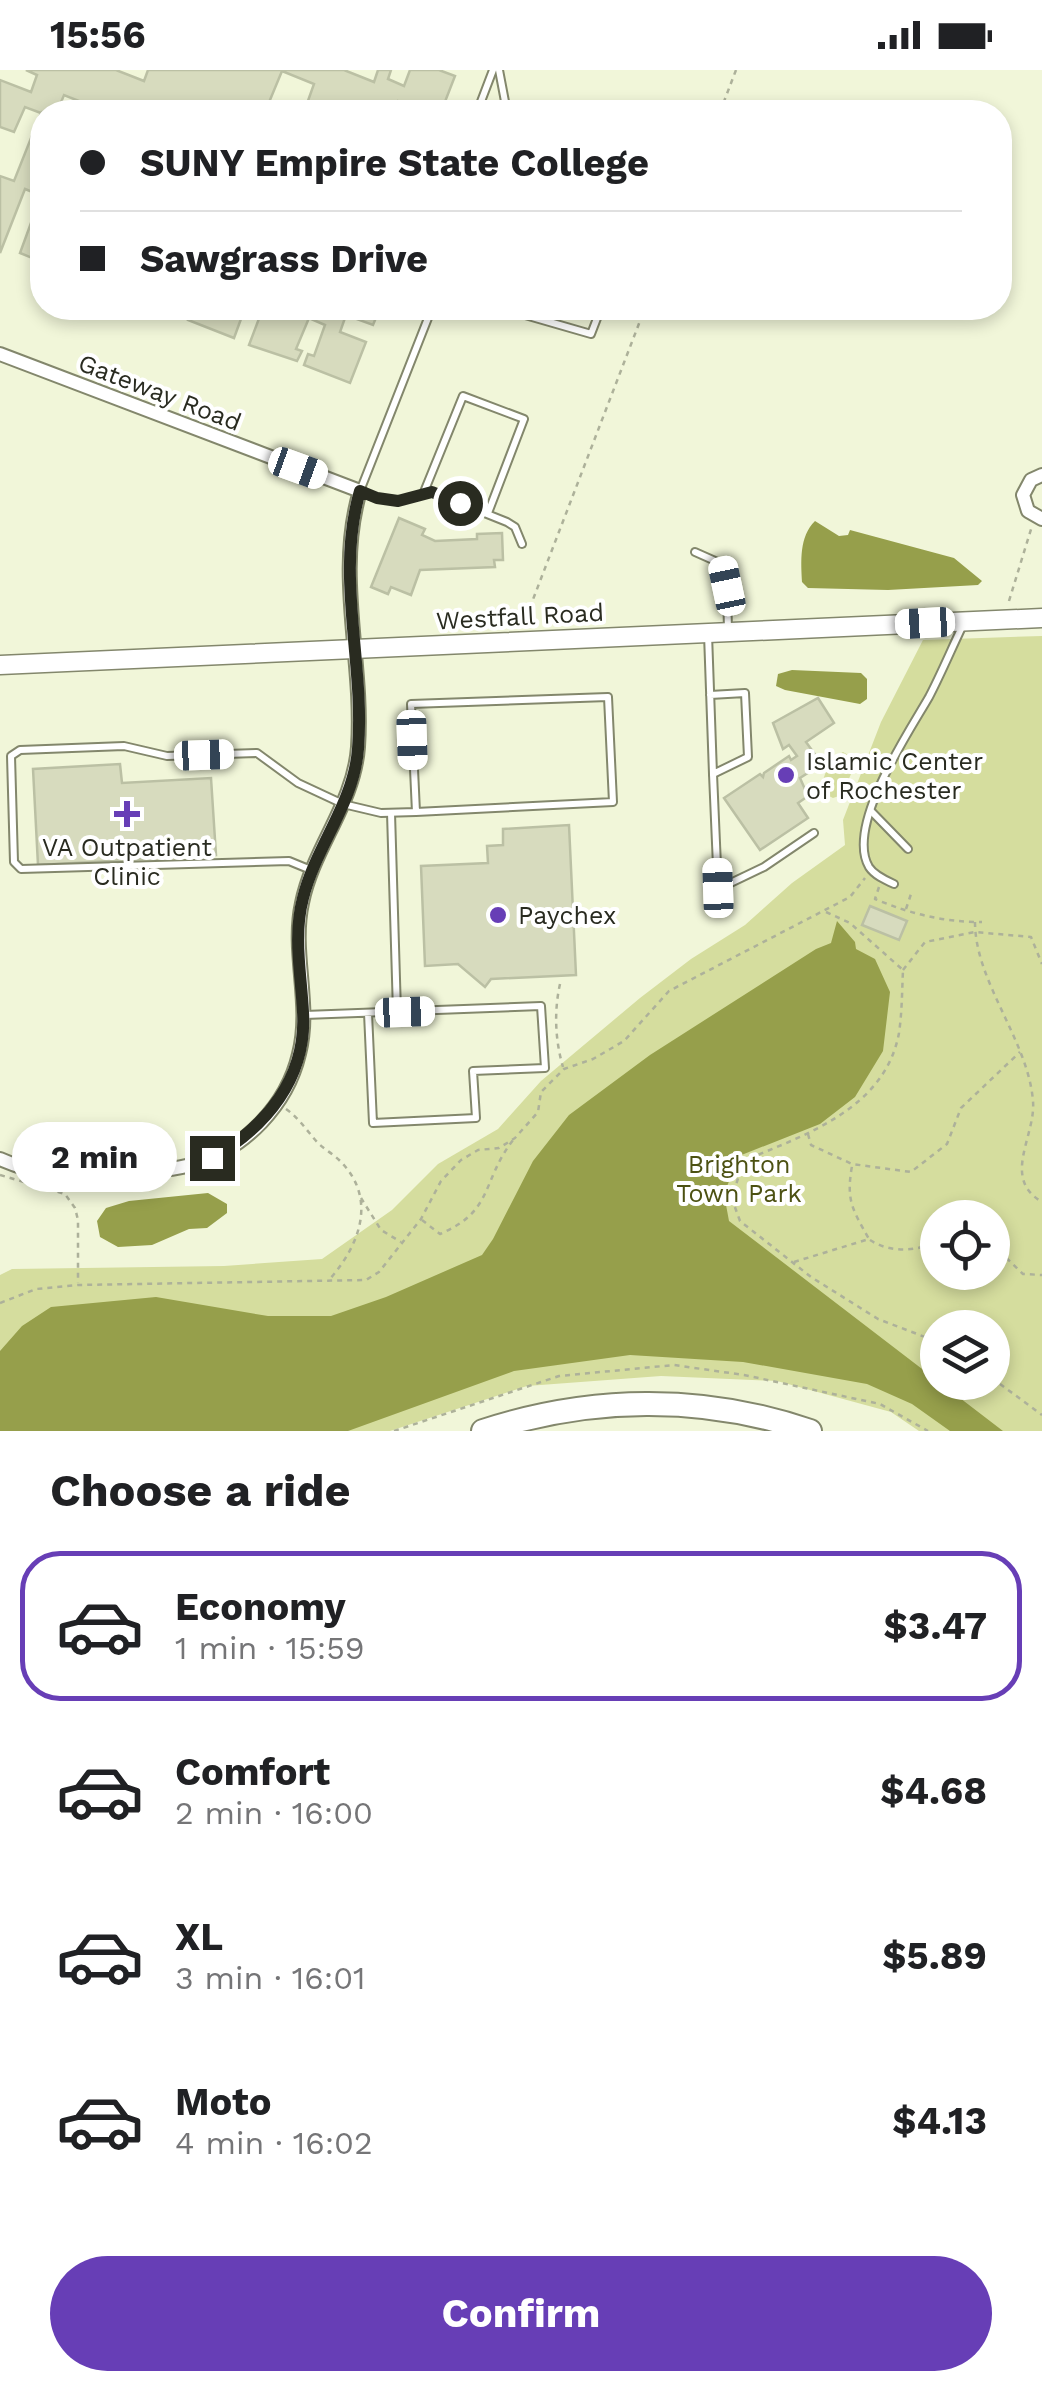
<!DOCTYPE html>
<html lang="en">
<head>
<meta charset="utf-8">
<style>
	:root { --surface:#fff; --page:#f6f6f6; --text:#202124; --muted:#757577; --line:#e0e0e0; --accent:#673eb6 }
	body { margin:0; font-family:"Work Sans",sans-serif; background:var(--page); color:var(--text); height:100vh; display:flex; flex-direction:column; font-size:38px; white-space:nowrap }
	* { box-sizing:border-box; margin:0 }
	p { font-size:32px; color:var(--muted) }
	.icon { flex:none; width:55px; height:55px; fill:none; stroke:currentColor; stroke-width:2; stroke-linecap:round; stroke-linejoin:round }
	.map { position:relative; height:1361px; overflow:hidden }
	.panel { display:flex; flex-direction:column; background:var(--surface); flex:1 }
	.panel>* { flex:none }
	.guide { position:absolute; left:30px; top:30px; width:982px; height:220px; border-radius:40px; box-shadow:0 5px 15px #0003; display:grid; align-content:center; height:220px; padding:0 50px; background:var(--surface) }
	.controls { position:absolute; left:920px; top:1130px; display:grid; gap:20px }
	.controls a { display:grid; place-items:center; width:90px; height:90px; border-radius:50%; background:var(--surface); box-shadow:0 5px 15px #0003; font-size:50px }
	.end { position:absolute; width:45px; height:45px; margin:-22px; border:12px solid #292b20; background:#fff; box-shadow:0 0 0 5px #fff }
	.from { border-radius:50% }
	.bubble { position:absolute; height:70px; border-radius:35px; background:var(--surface); box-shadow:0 5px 15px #0003; font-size:32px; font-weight:700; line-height:70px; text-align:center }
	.car { position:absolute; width:30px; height:60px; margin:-30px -15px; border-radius:12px; box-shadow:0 0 8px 2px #0007; background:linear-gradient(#fff 24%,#345 0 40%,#fff 0 76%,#345 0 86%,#fff 0) }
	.guide b { display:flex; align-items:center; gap:35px; height:95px; font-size:38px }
	.guide b+b { border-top:2px solid var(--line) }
	.guide i { width:25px; height:25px; background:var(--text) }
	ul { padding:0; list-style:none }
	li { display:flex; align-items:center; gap:30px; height:150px; margin:0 20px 15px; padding:0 30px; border:5px solid transparent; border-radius:40px }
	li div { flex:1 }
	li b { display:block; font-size:38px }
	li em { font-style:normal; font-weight:700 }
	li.selected { border-color:var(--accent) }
	li>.icon { width:90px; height:90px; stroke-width:1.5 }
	h2 { padding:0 50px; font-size:45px; line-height:120px }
	.action { display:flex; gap:20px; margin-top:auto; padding:20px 50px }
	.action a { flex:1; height:115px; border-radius:60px; background:var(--accent); color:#fff; font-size:40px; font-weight:700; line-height:115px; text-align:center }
	.status { display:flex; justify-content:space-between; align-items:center; height:70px; padding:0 50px; background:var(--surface); direction:ltr }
	.status svg { height:28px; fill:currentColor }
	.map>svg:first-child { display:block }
	.green { fill:#d5dd9e; fill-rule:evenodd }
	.water { fill:#969f4b }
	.building { fill:#d7dbbe; stroke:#bbc0a4; stroke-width:2.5 }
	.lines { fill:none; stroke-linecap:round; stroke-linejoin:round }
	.lane-casing { stroke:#83876c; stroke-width:10 }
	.street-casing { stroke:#83876c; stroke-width:16 }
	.secondary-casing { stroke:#83876c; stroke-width:21 }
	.highway-casing { stroke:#83876c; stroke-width:26 }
	.path { stroke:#adb19a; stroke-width:2.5; stroke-dasharray:5 5; stroke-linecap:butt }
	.lane { stroke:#fff; stroke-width:6 }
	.street { stroke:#fff; stroke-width:12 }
	.secondary { stroke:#fff; stroke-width:18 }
	.highway { stroke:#fff; stroke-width:22 }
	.route { stroke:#292b20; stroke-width:12 }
	.poi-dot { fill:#673eb6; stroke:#fff; stroke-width:4 }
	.labels { text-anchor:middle; stroke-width:8; stroke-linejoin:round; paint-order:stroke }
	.street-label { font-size:25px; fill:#292b20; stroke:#fff }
	.poi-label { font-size:25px; fill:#292b20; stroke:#fff; text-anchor:start }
	.park-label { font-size:25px; fill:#4c5112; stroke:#fff }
</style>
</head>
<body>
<div class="status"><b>15:56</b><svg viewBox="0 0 49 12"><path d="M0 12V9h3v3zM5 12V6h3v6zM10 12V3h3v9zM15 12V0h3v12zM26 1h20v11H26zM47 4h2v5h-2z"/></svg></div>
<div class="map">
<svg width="1042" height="1361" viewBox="0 0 1042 1361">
	<rect width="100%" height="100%" fill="#f1f6d9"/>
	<g class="green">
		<path d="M1042 566V1361H919L891 1342 777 1311 661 1306 527 1316 390 1361H0V1205L12 1199 224 1196 322 1189 392 1140 438 1094 498 1059 541 1011 640 928 691 889 745 855 792 813 845 775 843 750 881 652 923 570ZM938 1148H992V1202H938ZM938 1258H992V1312H938Z"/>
		<path d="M843 682 857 690 842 725 833 728 823 723C820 708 830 689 843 682Z"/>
	</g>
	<g class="water">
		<path d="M815 451 839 466 848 465 850 460 954 488 982 511 978 515 888 520 808 518 802 512C801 491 799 467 815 451Z"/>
		<path d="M792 600 861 603 867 609V629L860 634 785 620 776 616 778 604Z"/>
		<path d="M837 851 855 872 856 879 875 889 890 922 883 981 855 1027 820 1054 739 1086 724 1124 729 1151 1003 1361H950L912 1334 867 1314 743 1292 630 1285 514 1301 348 1361H0V1281L22 1256 51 1237 156 1227 268 1246H331L386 1227 482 1185 493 1169 533 1091 569 1045 650 985 816 879 831 873Z"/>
		<path d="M208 1123 227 1134V1143L207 1158 189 1159 152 1175 118 1177 100 1167 97 1151 106 1138 129 1131Z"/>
	</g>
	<g class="building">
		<path d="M26 0H116L144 11 148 0H344L374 12 378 0H391L388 9 404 16 410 0H439L455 6 441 42H427L398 31 394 42H304L314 14 282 1 265 42H80L84 33 64 25 57 42H42V80L32 107 42 111V126L25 119 0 183V106L14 111 41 43 25 37 14 62 0 57V10L31 22 37 5Z"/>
		<path d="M35 142 42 145V192L20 183Z"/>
		<path d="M192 238 199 241 200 238H245L234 268 188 250Z"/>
		<path d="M263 238H280L293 243 295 238H380L373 255 346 245 340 262 366 272 350 313 304 295 308 284 314 286 325 255 309 248 296 279 302 281 297 291 249 275Z"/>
		<path d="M399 448 425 459 422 465 435 471 477 469V464L502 463 503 490H494L495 497 420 500 411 525 391 517 388 524 371 517Z"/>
		<path d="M818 628 834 653 806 672 822 694 800 708 808 726 798 733 808 748 760 780 724 728 760 704 763 707 764 703 789 686 791 690 797 686 789 675 783 679 773 653Z"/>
		<path d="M120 694 122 713 211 708 216 785 38 795 33 699Z"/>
		<path d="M569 755 576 905 491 909 485 917 458 894 425 896 421 796 488 793 487 776 503 775V759Z"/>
		<path d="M870 836 907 851 899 870 862 855Z"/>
	</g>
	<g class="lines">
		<g class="lane-casing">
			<g id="lane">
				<path d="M499 0 507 42"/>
				<path d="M477 42 493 0"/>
				<path d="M432 238 360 421 377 428 398 431 432 422 507 452 515 457 522 474"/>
				<path d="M501 238 591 264 601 238"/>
				<path d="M424 422 463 326 524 349 488 443"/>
				<path d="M695 482 722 494 727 516 728 561"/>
				<path d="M708 564 713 704 748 687 745 623 710 625"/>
				<path d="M713 704 718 819 764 797 814 763"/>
				<path d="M871 741 908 779"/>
				<path d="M391 743 397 942"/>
				<path d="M311 800 289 791 21 799 14 792 11 686 20 680 124 676 167 686 257 683 298 713 343 734 381 743 416 742 613 732 608 627 411 634 416 742"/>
				<path d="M894 814C885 810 874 805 869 797 845 756 909 662 929 627 941 604 951 580 962 557"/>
				<path d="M305 945 541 936 545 998 473 1001 476 1048 373 1053 368 943"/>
			</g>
		</g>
		<g class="street-casing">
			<g id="street">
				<path d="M0 284 360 421C335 506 364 591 358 677 354 734 313 778 302 833 291 883 312 934 299 984 287 1035 245 1079 194 1094 168 1102 138 1101 111 1103 72 1105 36 1106 0 1089"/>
				<path d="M1042 405 1031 410 1023 425 1028 441 1042 449"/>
			</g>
		</g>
		<g class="secondary-casing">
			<path id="secondary" d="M0 595 1042 548"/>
		</g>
		<g class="highway-casing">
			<path id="highway" d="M483 1361C590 1326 703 1324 810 1361"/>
		</g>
		<g class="path">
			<path d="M720 42 736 0"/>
			<path d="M1009 531 1032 456"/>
			<path d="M519 555 532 532 645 238"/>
			<path d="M879 817 875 829C911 844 943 852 982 852"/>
			<path d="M906 839 912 821"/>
			<path d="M826 842 850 853 903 900C902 921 902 943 899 963 885 1039 805 1065 743 1091L732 1129 740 1151 811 1207 878 1249 938 1272"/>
			<path d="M975 852C975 912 1028 970 1033 1031 1036 1066 1001 1108 1042 1132"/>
			<path d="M903 900 925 872 975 862 1031 867 1042 894"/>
			<path d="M560 914C554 941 555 970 563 997"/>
			<path d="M286 1039C300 1049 306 1060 318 1073 325 1080 335 1085 342 1093 378 1131 358 1178 328 1211"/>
			<path d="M808 1064 811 1075 852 1094 911 1102 947 1074 961 1038 1020 982"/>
			<path d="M0 1105 65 1124 75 1138 78 1150V1213"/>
			<path d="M361 1128 381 1160 401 1172"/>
			<path d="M422 1150 440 1164C494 1141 481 1112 513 1070"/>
			<path d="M870 1170C890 1183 916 1182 938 1171"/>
			<path d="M992 1174 1023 1204 1042 1205"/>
			<path d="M794 1192 869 1169C852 1139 846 1130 852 1096"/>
			<path d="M0 1233 36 1219 78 1215 366 1210 379 1202 421 1149 441 1111 461 1090 478 1080 499 1078 515 1068 538 1042 541 1022 564 999 593 989 624 971 669 921 850 827 865 808"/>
			<path d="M992 1308 1042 1345"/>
			<path d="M394 1361 559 1306 674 1295 744 1305 880 1334 928 1361"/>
		</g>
		<use href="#lane" class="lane"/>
		<use href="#street" class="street"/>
		<use href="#secondary" class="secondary"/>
		<use href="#highway" class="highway"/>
	</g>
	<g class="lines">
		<path class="route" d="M212 1088C266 1057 307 1008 303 942 301 903 293 866 303 828 316 776 354 733 358 679 365 592 335 507 360 421L377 428 398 431 432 422 460 433"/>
	</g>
	<g class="poi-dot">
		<circle cx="786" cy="705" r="10"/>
		<path d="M122 729h10v10h10v10h-10v10h-10v-10h-10v-10h10z"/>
		<circle cx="498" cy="845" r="10"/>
	</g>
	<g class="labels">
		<g class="street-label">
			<text transform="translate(160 322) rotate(21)" y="9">Gateway Road</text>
			<text transform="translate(520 546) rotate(-3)" y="9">Westfall Road</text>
		</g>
		<g class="poi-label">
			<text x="806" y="700">Islamic Center<tspan x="806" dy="29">of Rochester</tspan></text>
			<text x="127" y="786" text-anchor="middle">VA Outpatient<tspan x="127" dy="29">Clinic</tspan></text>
			<text x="518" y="854">Paychex</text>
		</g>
		<g class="park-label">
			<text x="739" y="1103">Brighton<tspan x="739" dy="29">Town Park</tspan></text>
		</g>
	</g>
</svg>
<div class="controls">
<a><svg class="icon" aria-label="locate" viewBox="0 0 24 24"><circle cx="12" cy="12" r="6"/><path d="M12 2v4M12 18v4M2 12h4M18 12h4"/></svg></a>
<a><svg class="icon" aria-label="layers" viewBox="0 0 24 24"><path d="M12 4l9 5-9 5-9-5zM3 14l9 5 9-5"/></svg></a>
</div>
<i class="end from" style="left:460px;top:433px"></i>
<i class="end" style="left:212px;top:1088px"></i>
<div class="bubble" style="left:12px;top:1052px;width:165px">2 min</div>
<i class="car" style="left:298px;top:398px;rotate:110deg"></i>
<i class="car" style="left:727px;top:516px;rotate:348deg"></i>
<i class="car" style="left:925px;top:553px;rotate:267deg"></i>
<i class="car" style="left:412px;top:670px;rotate:178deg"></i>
<i class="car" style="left:204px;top:685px;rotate:88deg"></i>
<i class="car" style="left:718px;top:818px;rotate:358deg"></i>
<i class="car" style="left:405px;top:942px;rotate:88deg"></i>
<div class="guide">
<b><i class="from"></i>SUNY Empire State College</b>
<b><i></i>Sawgrass Drive</b>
</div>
</div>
<section class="panel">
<h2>Choose a ride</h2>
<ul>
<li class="selected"><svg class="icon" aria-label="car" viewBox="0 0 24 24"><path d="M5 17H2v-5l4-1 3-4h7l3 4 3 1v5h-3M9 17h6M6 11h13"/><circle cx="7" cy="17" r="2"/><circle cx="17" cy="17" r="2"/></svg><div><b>Economy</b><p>1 min · 15:59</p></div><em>$3.47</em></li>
<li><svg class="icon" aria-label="car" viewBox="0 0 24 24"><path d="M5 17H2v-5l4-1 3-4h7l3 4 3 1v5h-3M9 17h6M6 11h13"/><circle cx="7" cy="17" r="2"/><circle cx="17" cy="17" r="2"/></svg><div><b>Comfort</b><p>2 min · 16:00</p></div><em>$4.68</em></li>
<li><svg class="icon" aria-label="car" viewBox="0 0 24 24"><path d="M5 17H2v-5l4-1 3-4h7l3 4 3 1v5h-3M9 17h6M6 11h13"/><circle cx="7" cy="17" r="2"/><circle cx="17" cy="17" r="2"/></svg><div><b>XL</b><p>3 min · 16:01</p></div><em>$5.89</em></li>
<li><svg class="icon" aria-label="car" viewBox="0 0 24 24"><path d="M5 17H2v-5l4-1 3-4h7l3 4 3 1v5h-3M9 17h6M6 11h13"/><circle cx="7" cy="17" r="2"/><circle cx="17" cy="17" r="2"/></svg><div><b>Moto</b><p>4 min · 16:02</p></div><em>$4.13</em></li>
</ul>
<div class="action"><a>Confirm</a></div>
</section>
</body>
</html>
